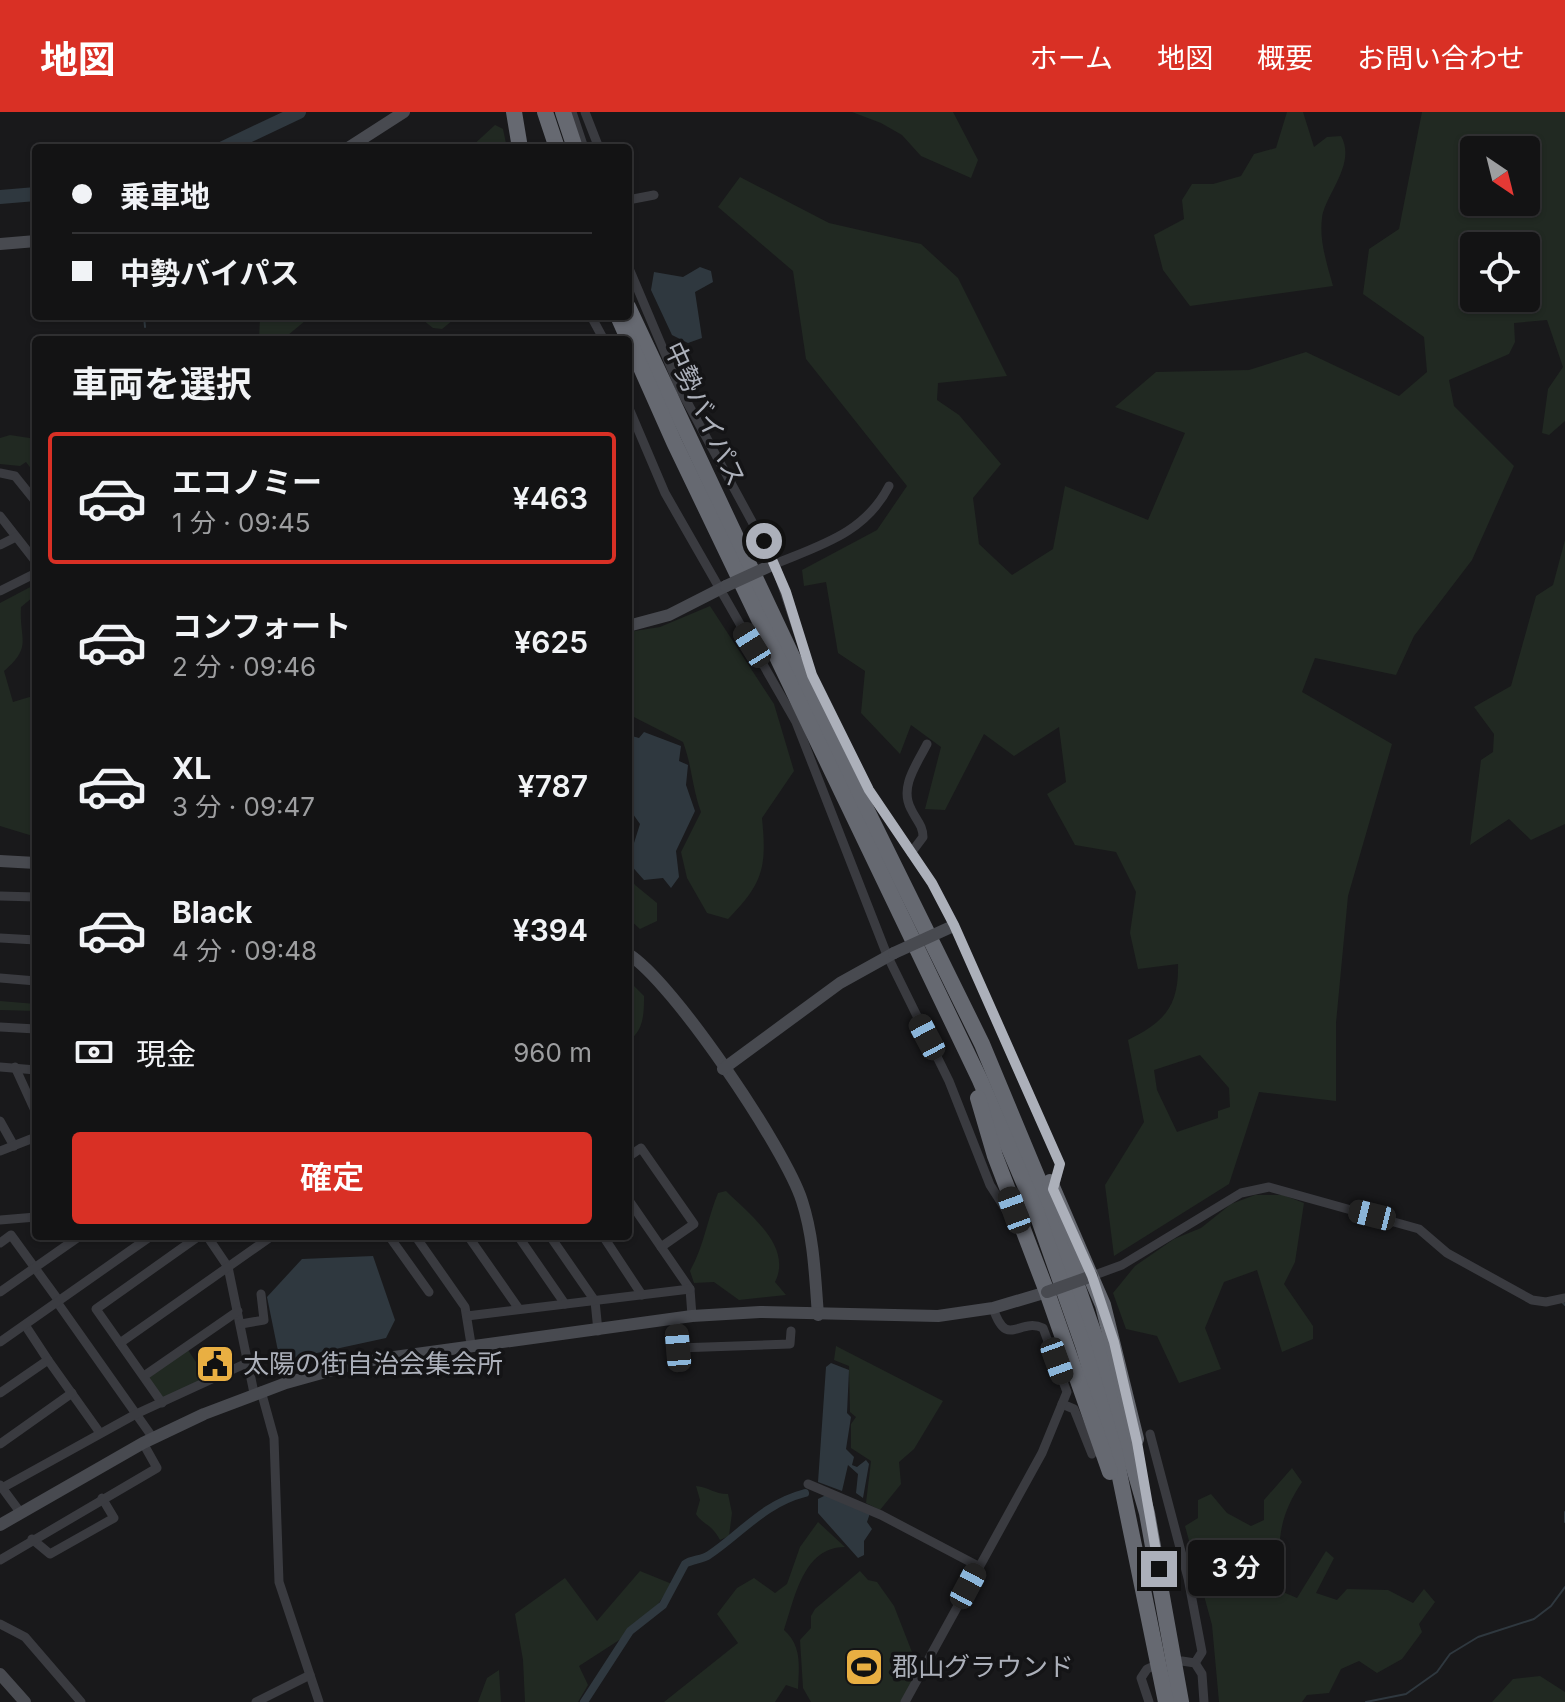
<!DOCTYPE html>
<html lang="ja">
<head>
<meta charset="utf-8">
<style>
	:root { --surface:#131314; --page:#1c1c1d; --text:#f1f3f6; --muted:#9d9ea0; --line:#323234; --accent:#d93025 }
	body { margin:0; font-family:Inter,"Noto Sans JP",sans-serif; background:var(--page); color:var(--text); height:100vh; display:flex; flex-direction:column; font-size:30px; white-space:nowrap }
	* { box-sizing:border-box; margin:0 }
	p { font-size:26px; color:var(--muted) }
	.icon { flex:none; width:44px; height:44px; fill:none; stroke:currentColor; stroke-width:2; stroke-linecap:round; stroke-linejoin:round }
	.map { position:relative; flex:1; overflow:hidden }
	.panel { position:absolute; left:32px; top:224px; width:600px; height:904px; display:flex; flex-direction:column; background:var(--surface); border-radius:8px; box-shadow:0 2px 6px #0004,0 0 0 2px var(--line) }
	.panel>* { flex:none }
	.top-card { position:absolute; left:32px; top:32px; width:600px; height:176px; border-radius:8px; box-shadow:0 2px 6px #0004,0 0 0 2px var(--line); display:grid; align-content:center; height:176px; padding:0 40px; background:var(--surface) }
	.needle { width:52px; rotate:145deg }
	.controls { position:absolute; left:1460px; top:24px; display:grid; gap:16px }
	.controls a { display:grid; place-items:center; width:80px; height:80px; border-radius:8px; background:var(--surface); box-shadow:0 2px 6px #0004,0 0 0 2px var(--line); font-size:40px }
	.end { position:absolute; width:36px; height:36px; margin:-18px; border:10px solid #acb0ba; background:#111; box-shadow:0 0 0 4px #111 }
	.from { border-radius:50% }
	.bubble { position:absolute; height:56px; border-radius:8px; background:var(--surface); box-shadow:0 2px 6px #0004,0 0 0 2px var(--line); font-size:26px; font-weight:600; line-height:56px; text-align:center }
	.car { position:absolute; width:24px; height:48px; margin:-24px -12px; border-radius:10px; box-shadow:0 0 6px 2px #0007; background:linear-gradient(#222 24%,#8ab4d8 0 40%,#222 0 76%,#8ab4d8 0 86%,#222 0) }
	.top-card b { display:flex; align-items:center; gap:28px; height:76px; font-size:30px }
	.top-card b+b { border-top:2px solid var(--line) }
	.top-card i { width:20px; height:20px; background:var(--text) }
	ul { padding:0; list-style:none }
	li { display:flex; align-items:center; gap:24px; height:132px; margin:0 16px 12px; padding:0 24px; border:4px solid transparent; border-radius:8px }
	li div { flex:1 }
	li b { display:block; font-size:30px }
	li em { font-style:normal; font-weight:600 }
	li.active { border-color:var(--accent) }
	li>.icon { width:72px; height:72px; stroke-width:1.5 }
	h2 { padding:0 40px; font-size:36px; line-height:96px }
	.pay { display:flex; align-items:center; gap:20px; height:88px; padding:0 40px; font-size:30px }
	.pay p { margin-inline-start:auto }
	.button { display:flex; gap:16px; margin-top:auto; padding:16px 40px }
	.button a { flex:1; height:92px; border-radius:8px; background:var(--accent); color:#fff; font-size:32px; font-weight:600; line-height:92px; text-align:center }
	header { display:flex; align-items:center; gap:48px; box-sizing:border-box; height:112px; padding:0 40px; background:var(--accent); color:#fff }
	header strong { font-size:38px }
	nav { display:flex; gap:44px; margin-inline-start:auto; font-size:28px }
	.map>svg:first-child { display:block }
	.green { fill:#212922; fill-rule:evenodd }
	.water { fill:#2f383f }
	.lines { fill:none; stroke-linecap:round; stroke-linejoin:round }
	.stream { stroke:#2f383f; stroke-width:2 }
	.canal { stroke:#2f383f; stroke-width:8 }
	.river { stroke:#2f383f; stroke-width:14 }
	.street { stroke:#3a3b40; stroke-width:9 }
	.secondary { stroke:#484a50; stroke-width:12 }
	.highway { stroke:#666971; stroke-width:16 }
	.secondary-bridge { stroke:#484a50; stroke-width:12 }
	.route { stroke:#acb0ba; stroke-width:10 }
	.labels { text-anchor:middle; stroke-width:7; stroke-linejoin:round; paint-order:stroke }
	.street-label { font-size:26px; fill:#acb0ba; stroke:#141416 }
	.poi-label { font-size:26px; fill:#acb0ba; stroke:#141416; text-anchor:start }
</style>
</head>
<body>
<header>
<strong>地図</strong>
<nav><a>ホーム</a><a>地図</a><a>概要</a><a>お問い合わせ</a></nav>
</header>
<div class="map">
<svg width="1565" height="1590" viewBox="0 0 1565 1590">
	<rect width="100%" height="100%" fill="#19191b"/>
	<g class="green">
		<path d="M852 0H953L978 48 971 66 921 44 902 23 881 11Z"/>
		<path d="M1287 0H1303L1314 35 1327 25 1341 24C1357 52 1324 84 1322 106 1319 129 1327 152 1333 174L1190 194 1163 158 1154 123 1184 107 1182 88 1192 72H1213L1241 64 1254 42 1276 36Z"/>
		<path d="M1422 0H1565V309L1549 323 1542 321 1548 277 1563 255 1547 208 1514 211 1515 230 1509 242 1449 268 1454 294 1514 354 1472 448 1414 524 1396 563 1315 546 1302 580 1392 632 1348 784 1336 911V989L1259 980 1229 1072 1114 1144 1105 1073 1144 1010 1128 928C1164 910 1179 895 1178 852L1138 857 1130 821 1136 780 1116 740 1075 733 1047 682 1066 670 1059 615 1014 644 984 622 945 698 925 697 941 635 911 613 900 642 861 601 865 559 838 541 826 470 804 474 802 458 877 418 907 374 806 247 793 159 718 95 740 65 829 111 921 132 958 166 1007 264 938 271 937 288 959 303 1001 352 973 386 979 432 1012 463 1053 437 1065 374 1148 408 1185 321 1115 295 1156 260 1249 258 1306 240 1399 284 1427 260 1424 225 1363 182 1369 137 1399 117ZM1474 38H1526V90H1474ZM1474 134H1526V186H1474ZM1200 943 1229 976 1230 995 1218 999V1006L1177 1020 1157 978 1154 958Z"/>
		<path d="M495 13 503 17 507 36H470Z"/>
		<path d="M260 204H311L282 228H259Z"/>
		<path d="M418 204H458L442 217 433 216Z"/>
		<path d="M459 204H575L578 209 567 210Z"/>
		<path d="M10 323 36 327V363L26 350 20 354 0 352V326Z"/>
		<path d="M1565 428V712L1531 728 1509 707 1470 733 1481 648 1493 640 1494 622 1474 595 1511 574 1536 484 1553 473Z"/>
		<path d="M36 472V488L33 485 21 495C19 528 33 534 4 559L13 590 36 583V725L0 714V491Z"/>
		<path d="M710 494 774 592 794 659 762 706C767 756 763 771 728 807L707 801 687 766 681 740 701 700C692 675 692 654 683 630L628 602V520L660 515Z"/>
		<path d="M628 762 635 773 657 791V809L640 817 628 806Z"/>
		<path d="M628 868 644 884C644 901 644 919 628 929Z"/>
		<path d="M0 889 36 892V899L0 898Z"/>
		<path d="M726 1079C749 1102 793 1134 775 1170L786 1183 739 1188 714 1170 694 1171 690 1159C704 1134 707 1108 718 1081Z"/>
		<path d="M1255 1083H1283L1304 1091 1295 1150 1284 1172 1313 1214V1227L1282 1240 1257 1158 1224 1170 1205 1216 1221 1257 1179 1271 1157 1224 1126 1217 1113 1181 1135 1154 1174 1127 1201 1116 1231 1092Z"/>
		<path d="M836 1234 943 1289 914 1337 899 1350 901 1372 880 1398 866 1391 871 1349 851 1336V1312L856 1305 850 1300 849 1254 834 1248Z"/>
		<path d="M186 1235 208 1268 162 1290 145 1264Z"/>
		<path d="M1292 1356 1302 1370C1276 1409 1277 1435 1283 1480L1297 1486 1326 1439 1334 1446 1316 1481 1337 1488 1347 1477 1388 1478 1413 1491 1424 1477 1435 1490 1419 1512 1422 1520 1402 1547 1377 1561 1359 1549 1341 1557 1329 1581 1307 1583 1302 1590H1219L1212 1513 1185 1414 1198 1406V1388L1211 1382 1227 1401 1251 1414 1264 1408V1388Z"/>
		<path d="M696 1374C709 1375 714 1382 728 1382L732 1401 729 1424 720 1428C711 1411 703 1413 696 1402L700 1388Z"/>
		<path d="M818 1410 845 1435C803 1435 795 1486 784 1518 802 1534 799 1553 798 1577L786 1573 775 1590H664L738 1531 717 1502 737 1476 754 1466 775 1481 787 1472 800 1435Z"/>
		<path d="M640 1459 672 1472 644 1512 579 1554 588 1573 578 1590H525L523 1548 515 1502 565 1466 597 1509Z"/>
		<path d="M860 1459 868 1468 877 1470 894 1494 919 1558 901 1590H811L803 1576 800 1528 811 1516V1504L815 1497Z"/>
		<path d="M499 1558 501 1590H478L487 1566Z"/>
		<path d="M1540 1564 1565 1580V1590H1492L1513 1567Z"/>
	</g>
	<g class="water">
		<path d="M700 155 711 159 713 170 695 180 702 226 688 231 672 223 651 178 654 160 683 165Z"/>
		<path d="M644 620 681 634 679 649 688 653 686 673 695 699 676 739 679 765 671 776 663 766 644 768 628 750 640 712 628 695V623L639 626Z"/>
		<path d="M373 1144 395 1208 386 1226 280 1249 267 1185 302 1147Z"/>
		<path d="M831 1251 849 1258 847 1301 851 1305 846 1337 854 1345 852 1353 857 1355 866 1348 869 1352 863 1386 856 1381 858 1362 848 1353 842 1379 818 1370 826 1255Z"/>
		<path d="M826 1383 870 1401 867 1410 872 1417 864 1429V1443L858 1446 818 1401V1387Z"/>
	</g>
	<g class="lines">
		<g class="stream">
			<path d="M144 204 145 215"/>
			<path d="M1563 1191 1565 1193"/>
			<path d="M1565 1400V1410"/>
			<path d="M1366 1590 1406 1582 1437 1560 1450 1542 1478 1525 1534 1507 1551 1494 1565 1475"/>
		</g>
		<path class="canal" d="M584 1590 630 1519 663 1493 685 1452C692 1447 702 1448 709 1443 742 1421 763 1392 805 1381"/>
		<g class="river">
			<path d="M223 36 299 0"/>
			<path d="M0 85 36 82"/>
		</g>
		<g class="street">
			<path d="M572 0 584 36"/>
			<path d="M585 0 599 36"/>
			<path d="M628 88 654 83"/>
			<path d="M628 154 680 277 775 452 812 563 869 678 932 771 954 813 1060 1052 1054 1076"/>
			<path d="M591 204 604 228"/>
			<path d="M628 294 665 381 796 610 887 843 949 969 990 1073 1019 1118"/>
			<path d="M0 361 15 364 36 390"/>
			<path d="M0 404 36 450"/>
			<path d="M0 433 16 425"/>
			<path d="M775 452C821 433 865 421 889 374"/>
			<path d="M0 479 36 461"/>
			<path d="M911 741 923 725C923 713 916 708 911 697 899 675 917 652 927 632"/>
			<path d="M0 784 36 785"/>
			<path d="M0 826 36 828"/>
			<path d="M0 866 36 869"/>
			<path d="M0 915 36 917"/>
			<path d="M0 955 36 958"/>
			<path d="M15 955 36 1001"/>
			<path d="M0 1009 14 1034"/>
			<path d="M0 1039 36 1025"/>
			<path d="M628 1045 641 1036 694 1112 661 1135"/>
			<path d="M628 1087 690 1177 692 1204"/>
			<path d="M0 1108 36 1105"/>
			<path d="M207 1124 228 1155 254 1281"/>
			<path d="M389 1124 429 1180"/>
			<path d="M468 1124 519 1197"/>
			<path d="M518 1124 565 1192"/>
			<path d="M550 1124 595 1189 598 1219"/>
			<path d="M603 1124 642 1183"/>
			<path d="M416 1125 465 1195 471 1232"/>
			<path d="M0 1131 11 1123 59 1189"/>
			<path d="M1092 1164 1122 1153 1241 1081 1269 1075 1419 1117 1447 1141 1532 1188 1546 1190 1565 1186"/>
			<path d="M0 1180 80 1124"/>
			<path d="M57 1190 153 1326"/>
			<path d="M467 1204 690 1177"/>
			<path d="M675 1206 678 1236 790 1232 791 1219"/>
			<path d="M241 1212 264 1208 261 1182"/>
			<path d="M25 1213 48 1248"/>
			<path d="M0 1230 151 1124"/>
			<path d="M120 1231 272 1124"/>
			<path d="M144 1264 238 1199"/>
			<path d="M261 1279 274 1326 279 1470 319 1590"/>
			<path d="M0 1281 48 1248 100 1321"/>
			<path d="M162 1291 96 1197 199 1124"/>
			<path d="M1062 1292 1074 1297 1092 1342"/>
			<path d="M1150 1322 1188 1466 1202 1540 1195 1551"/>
			<path d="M0 1332 72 1281"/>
			<path d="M808 1372 881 1403 978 1454"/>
			<path d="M0 1373 20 1400"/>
			<path d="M2 1376 136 1302 249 1250"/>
			<path d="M32 1427 50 1442 114 1406 102 1386"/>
			<path d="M0 1448 157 1356 143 1331"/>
			<path d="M0 1512 25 1525 81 1590"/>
			<path d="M1182 1549 1195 1551 1202 1562 1204 1590"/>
			<path d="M256 1590 310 1563"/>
			<path d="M905 1590 1042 1341 1067 1280 1043 1216C1019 1205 1007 1238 993 1196"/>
			<path d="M1149 1590 1141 1566 1147 1557 1156 1553"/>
		</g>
		<g class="secondary">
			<path d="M348 36 404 0"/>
			<path d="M0 132 36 129"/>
			<path d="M628 514 669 503 726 474"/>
			<path d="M0 749 36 751"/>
			<path d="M628 842C672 868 786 1038 802 1089 814 1126 815 1165 818 1203"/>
			<path d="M723 957 840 871 894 841"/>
			<path d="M0 1413 143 1331 204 1302 286 1271 365 1249 692 1204 760 1200 938 1204 993 1196 1047 1180"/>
			<path d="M0 1562 25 1590"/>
		</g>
		<g class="highway">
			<path d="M514 0 520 36"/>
			<path d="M545 0 557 36"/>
			<path d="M563 0 575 36"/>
			<path d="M628 195 814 591 982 932 1049 1093 1102 1245 1147 1401 1181 1590"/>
			<path d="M618 204 674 330 980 968 1036 1099 1083 1233 1115 1341 1166 1590"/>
			<path d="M978 986 995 1044 1047 1180 1110 1360"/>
			<path d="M1050 1070 1103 1193 1136 1327"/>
		</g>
		<g class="secondary-bridge">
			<path d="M726 474 772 453"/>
			<path d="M894 841 951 815"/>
			<path d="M1047 1180 1092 1164"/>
		</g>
	</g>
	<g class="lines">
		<path class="route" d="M764 429 786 480 812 563 869 678 932 771 954 813 1060 1052 1053 1077 1092 1164 1114 1230 1137 1330 1159 1457"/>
	</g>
	<defs>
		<g id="civic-square" transform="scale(2)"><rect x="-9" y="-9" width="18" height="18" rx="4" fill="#e9af42" stroke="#141416"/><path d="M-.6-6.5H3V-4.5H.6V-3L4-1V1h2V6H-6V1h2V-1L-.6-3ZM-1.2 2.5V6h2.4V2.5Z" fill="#111"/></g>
		<g id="stadium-square" transform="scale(2)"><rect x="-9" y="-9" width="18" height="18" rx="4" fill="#e9af42" stroke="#141416"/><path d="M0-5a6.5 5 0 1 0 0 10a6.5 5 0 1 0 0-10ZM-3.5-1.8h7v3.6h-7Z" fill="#111"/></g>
	</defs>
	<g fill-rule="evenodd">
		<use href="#civic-square" x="215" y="1252"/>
		<use href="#stadium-square" x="864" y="1555"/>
	</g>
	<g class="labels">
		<g class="street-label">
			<text transform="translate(705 302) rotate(65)" y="9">中勢バイパス</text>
		</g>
		<g class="poi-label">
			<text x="243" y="1261">太陽の街自治会集会所</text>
			<text x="892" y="1564">郡山グラウンド</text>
		</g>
	</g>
</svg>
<div class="controls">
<a><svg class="needle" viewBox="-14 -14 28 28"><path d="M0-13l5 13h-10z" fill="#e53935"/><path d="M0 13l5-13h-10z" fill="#9d9ea0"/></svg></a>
<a><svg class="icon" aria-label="locate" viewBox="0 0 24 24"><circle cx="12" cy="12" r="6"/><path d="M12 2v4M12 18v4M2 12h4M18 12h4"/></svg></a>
</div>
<i class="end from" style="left:764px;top:429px"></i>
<i class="end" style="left:1159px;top:1457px"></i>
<div class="bubble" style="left:1188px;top:1428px;width:96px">3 分</div>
<i class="car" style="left:752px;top:533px;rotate:328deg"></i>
<i class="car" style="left:927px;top:925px;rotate:332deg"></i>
<i class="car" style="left:1014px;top:1098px;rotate:340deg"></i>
<i class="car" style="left:1372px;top:1103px;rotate:284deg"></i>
<i class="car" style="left:678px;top:1236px;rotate:355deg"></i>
<i class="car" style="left:1057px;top:1249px;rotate:160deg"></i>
<i class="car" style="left:968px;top:1474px;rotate:28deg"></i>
<div class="top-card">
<b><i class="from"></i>乗車地</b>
<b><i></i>中勢バイパス</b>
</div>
<section class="panel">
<h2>車両を選択</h2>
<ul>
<li class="active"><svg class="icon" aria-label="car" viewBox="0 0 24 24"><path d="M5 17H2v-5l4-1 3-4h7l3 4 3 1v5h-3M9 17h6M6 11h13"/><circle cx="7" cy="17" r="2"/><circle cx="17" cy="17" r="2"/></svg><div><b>エコノミー</b><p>1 分 · 09:45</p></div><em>¥463</em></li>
<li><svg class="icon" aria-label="car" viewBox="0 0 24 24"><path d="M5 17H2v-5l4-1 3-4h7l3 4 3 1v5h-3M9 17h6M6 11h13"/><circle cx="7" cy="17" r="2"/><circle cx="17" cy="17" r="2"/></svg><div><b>コンフォート</b><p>2 分 · 09:46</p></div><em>¥625</em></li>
<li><svg class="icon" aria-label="car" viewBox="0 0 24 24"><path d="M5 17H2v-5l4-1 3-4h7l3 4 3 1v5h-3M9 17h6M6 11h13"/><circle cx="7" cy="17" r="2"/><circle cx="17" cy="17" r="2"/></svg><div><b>XL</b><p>3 分 · 09:47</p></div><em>¥787</em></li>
<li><svg class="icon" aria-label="car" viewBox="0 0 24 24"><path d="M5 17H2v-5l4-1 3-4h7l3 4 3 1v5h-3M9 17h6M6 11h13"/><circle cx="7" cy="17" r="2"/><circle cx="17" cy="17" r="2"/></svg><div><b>Black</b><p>4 分 · 09:48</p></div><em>¥394</em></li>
</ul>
<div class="pay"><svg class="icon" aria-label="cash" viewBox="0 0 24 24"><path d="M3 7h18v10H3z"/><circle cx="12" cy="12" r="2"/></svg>現金<p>960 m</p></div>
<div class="button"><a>確定</a></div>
</section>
</div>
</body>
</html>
